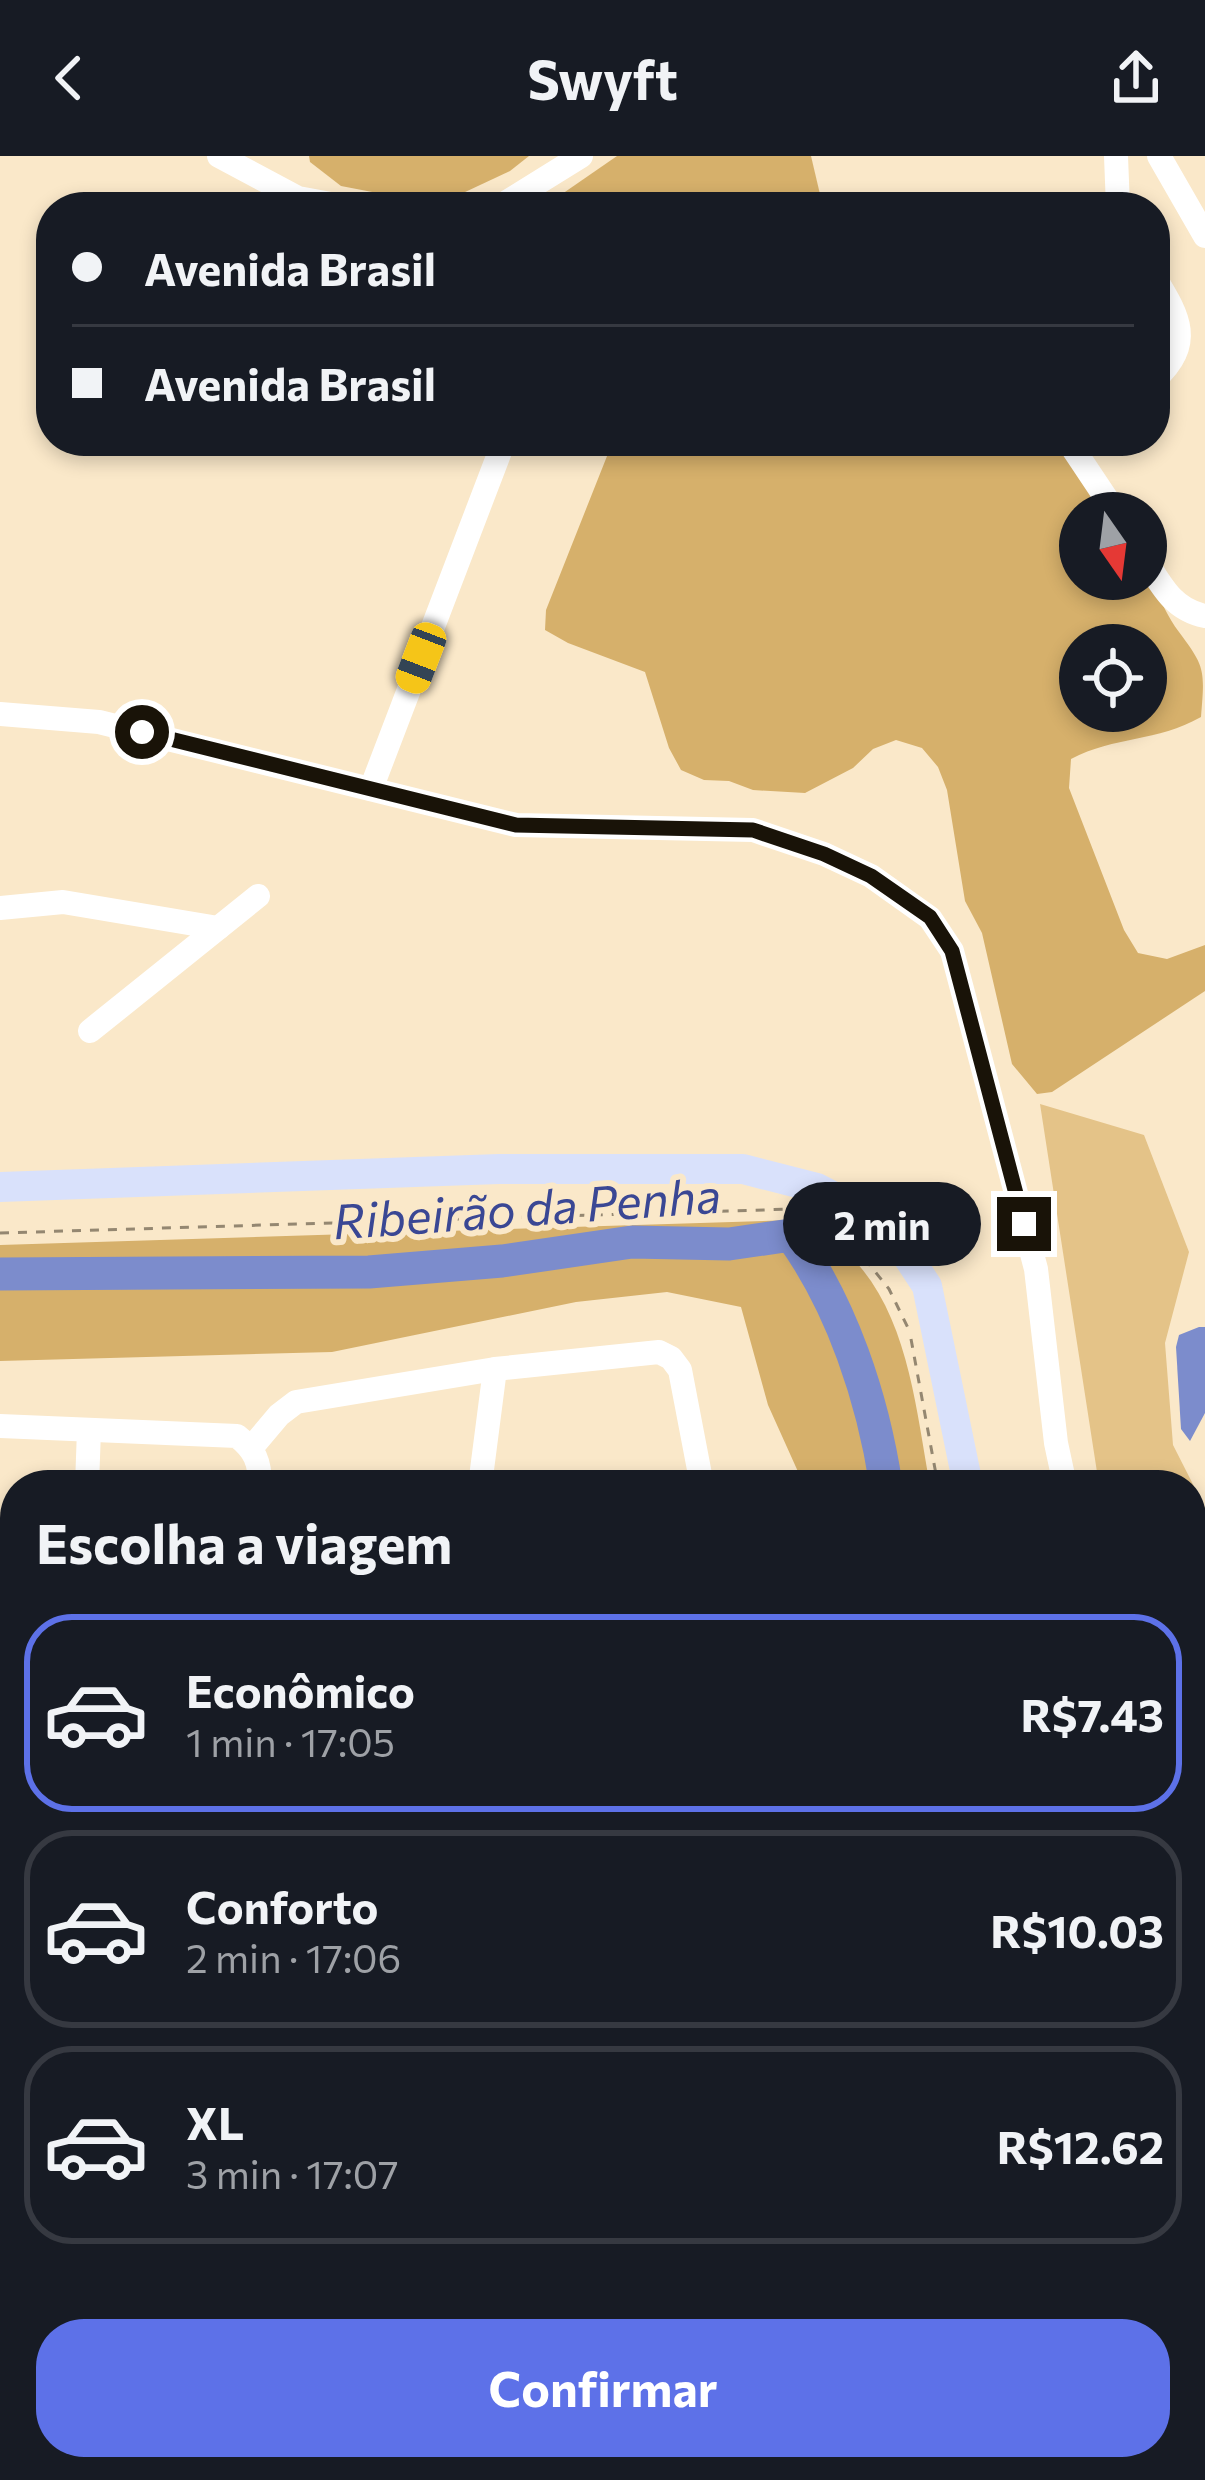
<!DOCTYPE html>
<html lang="pt">
<head>
<meta charset="utf-8">
<style>
	:root { --surface:#171b24; --page:#20242c; --text:#f1f3f6; --muted:#9ea1a6; --line:#363941; --accent:#5d71e8 }
	body { margin:0; font-family:Commissioner,sans-serif; background:var(--page); color:var(--text); height:100vh; display:flex; flex-direction:column; font-size:45px; white-space:nowrap }
	* { box-sizing:border-box; margin:0 }
	p { font-size:39px; color:var(--muted) }
	.icon { flex:none; width:66px; height:66px; fill:none; stroke:currentColor; stroke-width:2; stroke-linecap:round; stroke-linejoin:round }
	.map { position:relative; flex:1; overflow:hidden }
	.drawer { position:absolute; left:0px; top:1314px; width:1206px; height:1011px; display:flex; flex-direction:column; background:var(--surface); border-radius:48px 48px 0 0; box-shadow:0 6px 18px #0003 }
	.drawer>* { flex:none }
	.guide { position:absolute; left:36px; top:36px; width:1134px; height:264px; border-radius:48px; box-shadow:0 6px 18px #0003; display:grid; align-content:center; height:264px; padding:0 36px; background:var(--surface) }
	.needle { width:78px; rotate:166deg }
	.fabs { position:absolute; left:1059px; top:336px; display:grid; gap:24px }
	.fabs a { display:grid; place-items:center; width:108px; height:108px; border-radius:50%; background:var(--surface); box-shadow:0 6px 18px #0003; font-size:60px }
	.end { position:absolute; width:54px; height:54px; margin:-27px; border:15px solid #191308; background:#fff; box-shadow:0 0 0 6px #fff }
	.from { border-radius:50% }
	.bubble { position:absolute; height:84px; border-radius:42px; background:var(--surface); box-shadow:0 6px 18px #0003; font-size:39px; font-weight:700; line-height:84px; text-align:center }
	.car { position:absolute; width:36px; height:72px; margin:-36px -18px; border-radius:15px; box-shadow:0 0 9px 3px #0007; background:linear-gradient(#f5c518 24%,#345 0 40%,#f5c518 0 76%,#345 0 86%,#f5c518 0) }
	.guide b { display:flex; align-items:center; gap:42px; height:114px; font-size:45px }
	.guide b+b { border-top:3px solid var(--line) }
	.guide i { width:30px; height:30px; background:var(--text) }
	ul { padding:0; list-style:none }
	li { display:flex; align-items:center; gap:36px; height:198px; margin:0 24px 18px; padding:0 12px; border:6px solid var(--line); border-radius:48px }
	li div { flex:1 }
	li b { display:block; font-size:45px }
	li em { font-style:normal; font-weight:700 }
	li.active { border-color:var(--accent) }
	li>.icon { width:108px; height:108px; stroke-width:1.5 }
	h2 { padding:0 36px; font-size:54px; line-height:144px }
	.button { display:flex; gap:24px; margin-top:auto; padding:24px 36px }
	.button a { flex:1; height:138px; border-radius:48px; background:var(--accent); color:#fff; font-size:48px; font-weight:700; line-height:138px; text-align:center }
	header { display:flex; justify-content:space-between; align-items:center; height:156px; padding:0 36px; background:var(--surface); font-size:54px; font-weight:700 }
	.map>svg:first-child { display:block }
	.green { fill:#e4c388 }
	.forest { fill:#d6b06b; fill-rule:evenodd }
	.water { fill:#7c8ccc }
	.lines { fill:none; stroke-linecap:round; stroke-linejoin:round }
	.river { stroke:#7c8ccc; stroke-width:33 }
	.building { fill:#dccaac; stroke:#a19074; stroke-width:3 }
	.path { stroke:#948771; stroke-width:3; stroke-dasharray:9 9; stroke-linecap:butt }
	.minor { stroke:#fff; stroke-width:24 }
	.major { stroke:#d9e1fb; stroke-width:30 }
	.route { stroke:#191308; stroke-width:15 }
	.labels { text-anchor:middle; stroke-width:12; stroke-linejoin:round; paint-order:stroke }
	.water-label { font-size:48px; font-style:italic; fill:#3a4794; stroke:#fae8c9 }
</style>
</head>
<body>
<header><svg class="icon" aria-label="back" viewBox="0 0 24 24"><path d="M15 5l-7 7 7 7"/></svg>Swyft<svg class="icon" aria-label="share" viewBox="0 0 24 24"><path d="M12 15V3M7 8l5-5 5 5M5 13v7h14v-7"/></svg></header>
<div class="map">
<svg width="1205" height="2324" viewBox="0 0 1205 2324">
	<rect width="100%" height="100%" fill="#fae8c9"/>
	<g class="green">
		<path d="M1040 948 1144 979 1189 1096 1165 1187 1173 1289 1205 1352V1623L1191 1594V1329H1099Z"/>
		<path d="M1191 2090 1205 2105V2307L1191 2292Z"/>
		<path d="M705 2310H751L757 2324H709Z"/>
	</g>
	<g class="forest">
		<path d="M309 0H529L510 15 463 37 393 40 341 30 310 6Z"/>
		<path d="M617 0H811L823 51H550L549 47Z"/>
		<path d="M613 285H1084L1122 357H1080V423L1151 426C1160 442 1168 462 1179 476 1205 511 1205 513 1201 561 1157 586 1115 580 1071 603L1069 632 1124 774 1138 797 1167 803 1205 789V835L1052 936 1037 938 1012 908 982 777 965 745 947 634 938 611 922 592 896 584 873 593 853 612 805 637 753 634 729 625 704 624 681 614 669 592 645 516 568 487 545 474 546 454ZM1080 489H1146V555H1080Z"/>
		<path d="M794 1064C810 1073 829 1082 843 1093 908 1151 915 1249 930 1329H804L768 1249 741 1151 667 1136 576 1146 332 1196 0 1205V1089Z"/>
	</g>
	<path class="water" d="M1199 1171H1205V1257L1190 1285 1181 1273 1176 1191 1179 1179Z"/>
	<g class="lines">
		<g class="river">
			<path d="M0 1118 369 1116 502 1105 632 1086 729 1088 791 1079C842 1149 873 1243 886 1329"/>
			<path d="M1191 2210 1205 2227"/>
		</g>
	</g>
	<path class="building" d="M765 2310H821V2311L788 2324H770Z"/>
	<g class="lines">
		<g class="path">
			<path d="M0 1077 794 1053 849 1083 889 1133 909 1174"/>
			<path d="M911 1183 938 1329"/>
			<path d="M1191 2040 1205 2029"/>
			<path d="M1191 2117 1205 2131"/>
		</g>
		<g class="minor">
			<path d="M219 0 298 42 347 51"/>
			<path d="M1116 0 1118 51"/>
			<path d="M1159 0 1205 80"/>
			<path d="M490 51 502 49 581 0"/>
			<path d="M1155 122C1179 161 1194 188 1155 223"/>
			<path d="M1068 285 1116 357"/>
			<path d="M1146 405C1162 431 1174 454 1205 460"/>
			<path d="M0 558 99 566 516 669 753 674 824 698 871 720 930 762 952 795 1036 1113 1056 1287 1065 1329"/>
			<path d="M371 633 504 285"/>
			<path d="M0 752 63 746 218 772"/>
			<path d="M90 875 258 740"/>
			<path d="M0 1270 237 1280C255 1294 260 1306 260 1329"/>
			<path d="M252 1291 279 1259 296 1246 495 1213 659 1196 671 1202 680 1214 702 1329"/>
			<path d="M87 1329 89 1274"/>
			<path d="M480 1329 495 1213"/>
			<path d="M0 1648 15 1658"/>
			<path d="M1191 1726 1198 1701"/>
			<path d="M0 2275 15 2269"/>
			<path d="M147 2310 153 2324"/>
			<path d="M486 2310 489 2324"/>
			<path d="M687 2310 690 2324"/>
			<path d="M846 2324 869 2310"/>
		</g>
		<g class="major">
			<path d="M0 1031 499 1013H743L817 1032 861 1055 904 1095 927 1130 968 1329"/>
			<path d="M1191 1968 1202 1977"/>
			<path d="M1191 2068 1205 2081"/>
		</g>
	</g>
	<g class="lines">
		<path class="route" d="M142 576 516 669 753 674 824 698 871 720 930 761 952 795 1024 1068"/>
	</g>
	<g class="labels">
		<g class="water-label">
			<text transform="translate(527 1053) rotate(-4)" y="17">Ribeirão da Penha</text>
		</g>
	</g>
</svg>
<div class="fabs">
<a><svg class="needle" viewBox="-14 -14 28 28"><path d="M0-13l5 13h-10z" fill="#e53935"/><path d="M0 13l5-13h-10z" fill="#9ea1a6"/></svg></a>
<a><svg class="icon" aria-label="locate" viewBox="0 0 24 24"><circle cx="12" cy="12" r="6"/><path d="M12 2v4M12 18v4M2 12h4M18 12h4"/></svg></a>
</div>
<i class="end from" style="left:142px;top:576px"></i>
<i class="end" style="left:1024px;top:1068px"></i>
<div class="bubble" style="left:783px;top:1026px;width:198px">2 min</div>
<i class="car" style="left:421px;top:502px;rotate:201deg"></i>
<div class="guide">
<b><i class="from"></i>Avenida Brasil</b>
<b><i></i>Avenida Brasil</b>
</div>
<section class="drawer">
<h2>Escolha a viagem</h2>
<ul>
<li class="active"><svg class="icon" aria-label="car" viewBox="0 0 24 24"><path d="M5 17H2v-5l4-1 3-4h7l3 4 3 1v5h-3M9 17h6M6 11h13"/><circle cx="7" cy="17" r="2"/><circle cx="17" cy="17" r="2"/></svg><div><b>Econômico</b><p>1 min · 17:05</p></div><em>R$7.43</em></li>
<li><svg class="icon" aria-label="car" viewBox="0 0 24 24"><path d="M5 17H2v-5l4-1 3-4h7l3 4 3 1v5h-3M9 17h6M6 11h13"/><circle cx="7" cy="17" r="2"/><circle cx="17" cy="17" r="2"/></svg><div><b>Conforto</b><p>2 min · 17:06</p></div><em>R$10.03</em></li>
<li><svg class="icon" aria-label="car" viewBox="0 0 24 24"><path d="M5 17H2v-5l4-1 3-4h7l3 4 3 1v5h-3M9 17h6M6 11h13"/><circle cx="7" cy="17" r="2"/><circle cx="17" cy="17" r="2"/></svg><div><b>XL</b><p>3 min · 17:07</p></div><em>R$12.62</em></li>
</ul>
<div class="button"><a>Confirmar</a></div>
</section>
</div>
</body>
</html>
